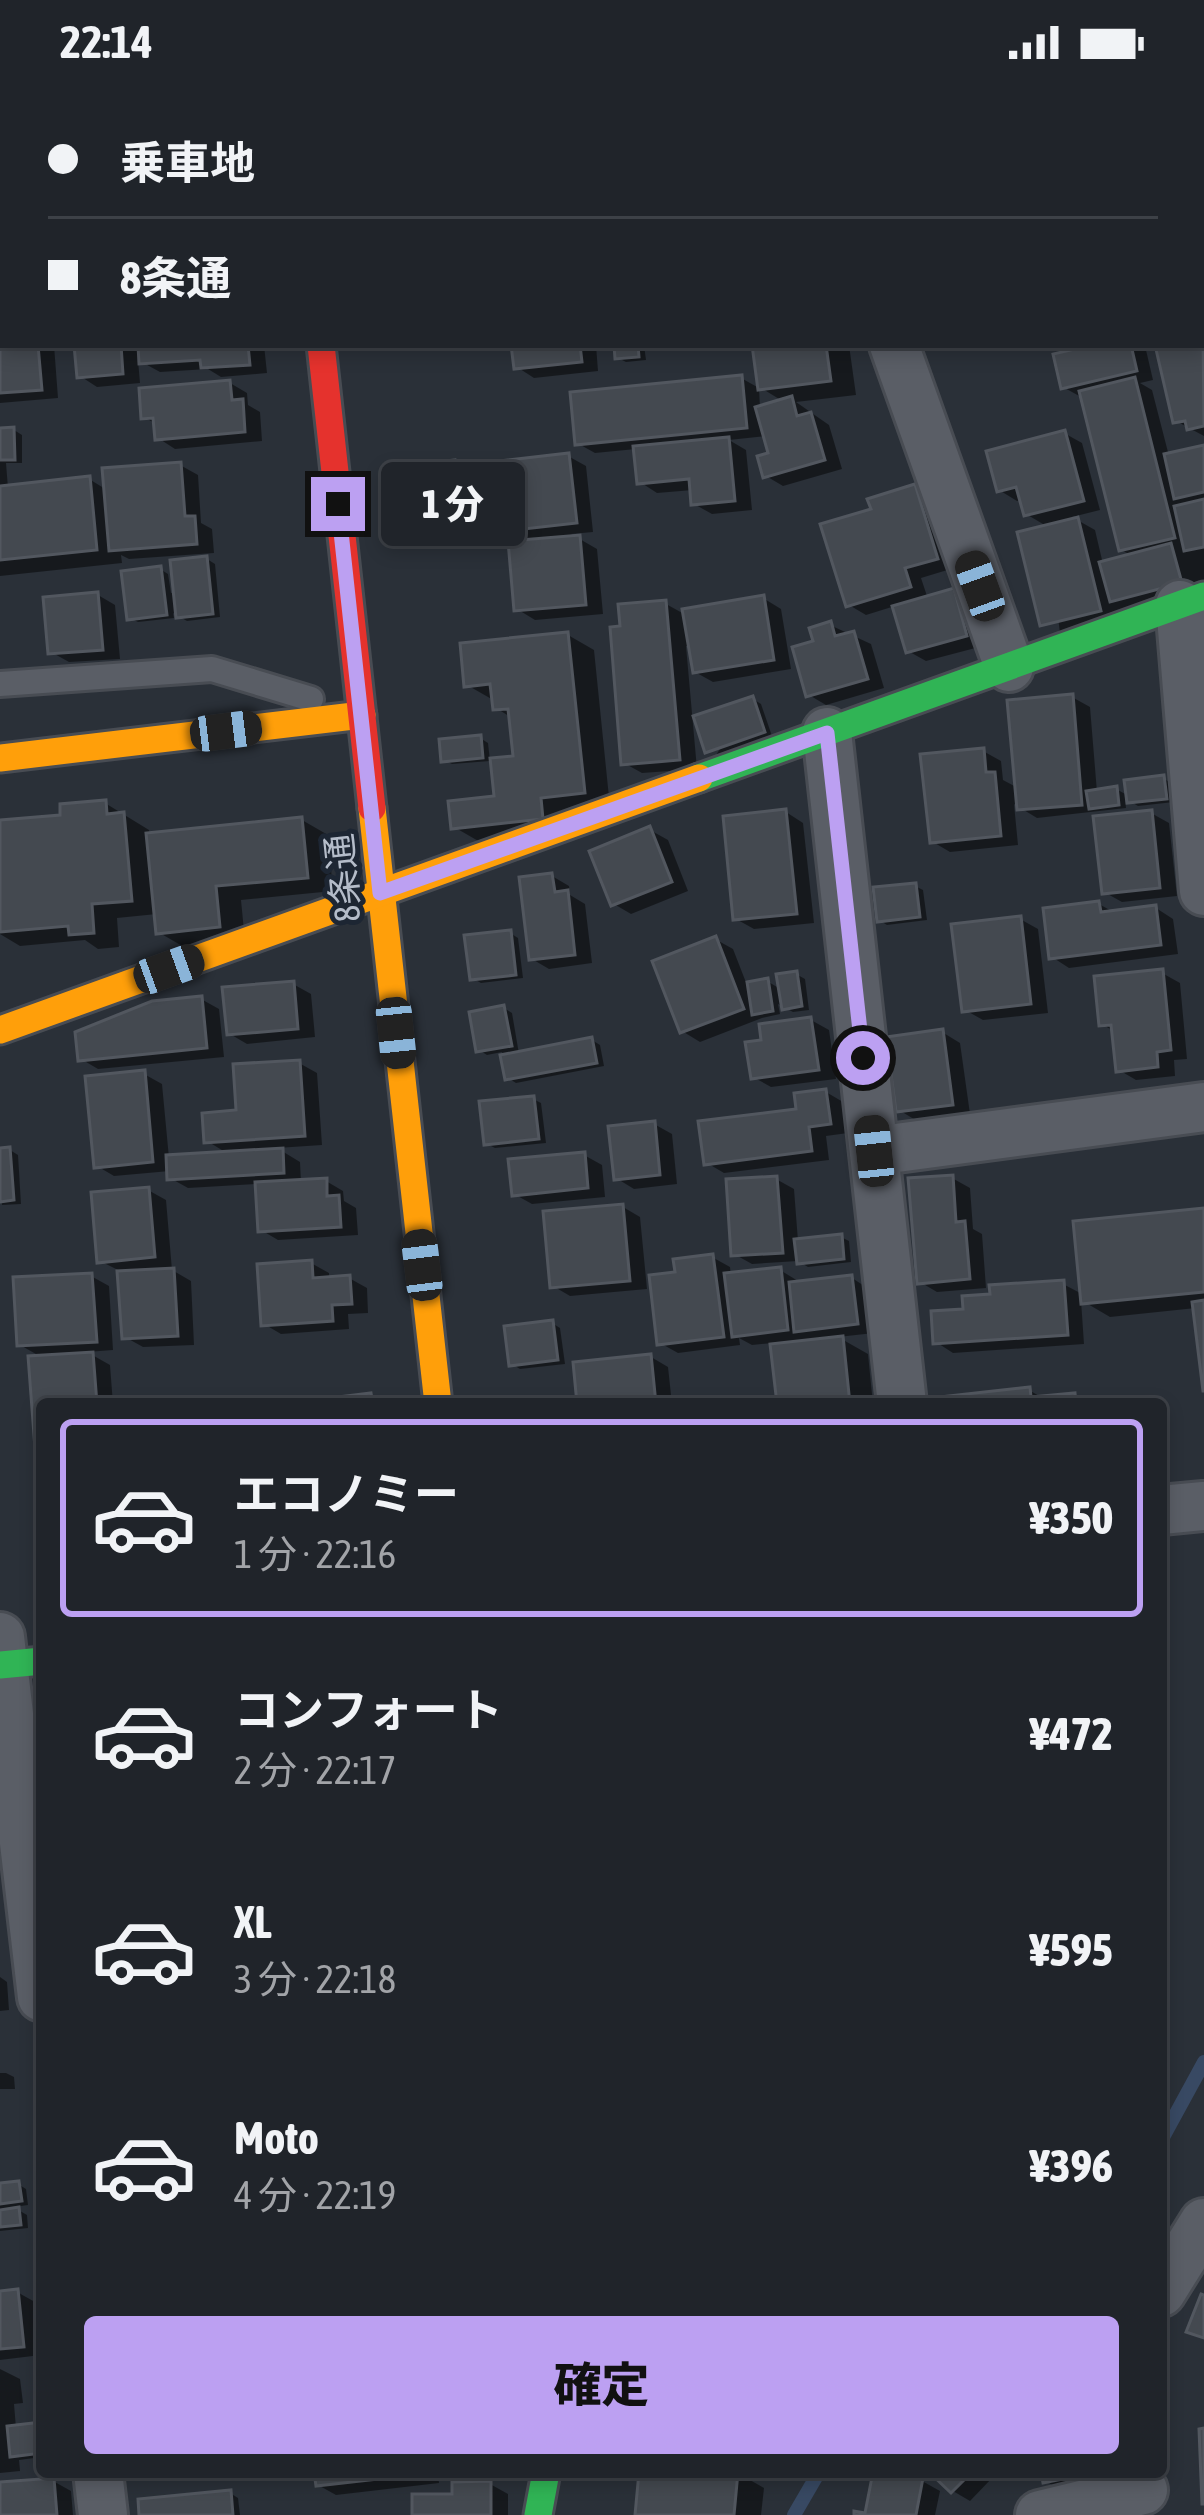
<!DOCTYPE html>
<html lang="ja">
<head>
<meta charset="utf-8">
<style>
	:root { --surface:#20242a; --page:#2d3036; --text:#f1f3f6; --muted:#a2a4a8; --line:#3d4147; --accent:#bca0f2 }
	body { margin:0; font-family:"Asap Condensed","Noto Sans JP",sans-serif; background:var(--page); color:var(--text); height:100vh; display:flex; flex-direction:column; font-size:45px; white-space:nowrap }
	* { box-sizing:border-box; margin:0 }
	p { font-size:39px; color:var(--muted) }
	.icon { flex:none; width:66px; height:66px; fill:none; stroke:currentColor; stroke-width:2; stroke-linecap:round; stroke-linejoin:round }
	.map { position:relative; flex:1; overflow:hidden }
	.panel { position:absolute; left:36px; top:1314px; width:1131px; height:1080px; display:flex; flex-direction:column; background:var(--surface); border-radius:12px; box-shadow:0 6px 18px #0003,0 0 0 3px var(--line) }
	.panel>* { flex:none }
	.guide { position:absolute; left:0px; top:0px; width:1206px; height:264px; box-shadow:0 6px 18px #0003,0 0 0 3px var(--line); display:grid; align-content:center; height:264px; padding:0 48px; background:var(--surface) }
	.end { position:absolute; width:54px; height:54px; margin:-27px; border:15px solid #bca0f2; background:#111; box-shadow:0 0 0 6px #111 }
	.from { border-radius:50% }
	.bubble { position:absolute; height:84px; border-radius:12px; background:var(--surface); box-shadow:0 6px 18px #0003,0 0 0 3px var(--line); font-size:39px; font-weight:800; line-height:84px; text-align:center }
	.car { position:absolute; width:36px; height:72px; margin:-36px -18px; border-radius:15px; box-shadow:0 0 9px 3px #0007; background:linear-gradient(#222 24%,#8ab4d8 0 40%,#222 0 76%,#8ab4d8 0 86%,#222 0) }
	.guide b { display:flex; align-items:center; gap:42px; height:114px; font-size:45px }
	.guide b+b { border-top:3px solid var(--line) }
	.guide i { width:30px; height:30px; background:var(--text) }
	ul { padding:21px 0 0; list-style:none }
	li { display:flex; align-items:center; gap:36px; height:198px; margin:0 24px 18px; padding:0 24px; border:6px solid transparent; border-radius:12px }
	li div { flex:1 }
	li b { display:block; font-size:45px }
	li em { font-style:normal; font-weight:800 }
	li.active { border-color:var(--accent) }
	li>.icon { width:108px; height:108px; stroke-width:1.5 }
	.action { display:flex; gap:24px; margin-top:auto; padding:24px 48px }
	.action a { flex:1; height:138px; border-radius:12px; background:var(--accent); color:#111; font-size:48px; font-weight:800; line-height:138px; text-align:center }
	.status { display:flex; justify-content:space-between; align-items:center; height:84px; padding:0 60px; background:var(--surface); direction:ltr }
	.status svg { height:33px; fill:currentColor }
	.map>svg:first-child { display:block }
	.shadow { fill:#0007 }
	.lines { fill:none; stroke-linecap:round; stroke-linejoin:round }
	.stream { stroke:#384963; stroke-width:14 }
	.building { fill:#444950; stroke:#52575f; stroke-width:3 }
	.lane-casing { stroke:#484c53; stroke-width:30 }
	.street-casing { stroke:#484c53; stroke-width:54 }
	.fast-casing { stroke:#484c53; stroke-width:33 }
	.slow-casing { stroke:#484c53; stroke-width:33 }
	.jam-casing { stroke:#484c53; stroke-width:33 }
	.lane { stroke:#5a5e66; stroke-width:24 }
	.street { stroke:#5a5e66; stroke-width:48 }
	.fast { stroke:#30b455; stroke-width:27 }
	.slow { stroke:#ff9f0a; stroke-width:27 }
	.jam { stroke:#e5322d; stroke-width:27 }
	.route { stroke:#bca0f2; stroke-width:15 }
	.labels { text-anchor:middle; stroke-width:10; stroke-linejoin:round; paint-order:stroke }
	.street-label { font-size:36px; fill:#b4bcc9; stroke:#1d2633 }
</style>
</head>
<body>
<div class="status"><b>22:14</b><svg viewBox="0 0 49 12"><path d="M0 12V9h3v3zM5 12V6h3v6zM10 12V3h3v9zM15 12V0h3v12zM26 1h20v11H26zM47 4h2v5h-2z"/></svg></div>
<div class="map">
<svg width="1204" height="2431" viewBox="0 0 1204 2431">
	<rect width="100%" height="100%" fill="#2a3038"/>
	<g class="shadow">
		<path d="M0 0H48V3H3V231L0 229Z"/>
		<rect x="170" y="0" width="35" height="3"/>
		<rect x="420" y="0" width="185" height="3"/>
		<path d="M834 0H901V3H835Z"/>
		<path d="M1204 70V174H1203V70Z"/>
		<path d="M3 242V261H54L58 314 0 319V243Z"/>
		<path d="M1204 256V352L1176 337 1158 261H1203Z"/>
		<path d="M77 261H264L267 289 221 293 208 285 160 288 138 276 140 299 97 303 80 292Z"/>
		<path d="M515 261H596L598 287 534 294 517 283Z"/>
		<path d="M617 261H644L646 276 626 278 618 274Z"/>
		<path d="M755 261H849L856 311 796 318 829 341 842 385 783 402 766 392 772 371 766 352 729 356 746 366 752 426 712 430 694 420 693 406 657 409 640 398 636 365 595 369 577 359 741 294 759 304 760 324 784 318 761 304Z"/>
		<path d="M1105 261H1138L1146 266 1153 296 1140 299 1152 306 1169 372 1204 364V497L1060 550 1048 443 1026 430 1023 416 1017 417 999 406 1064 349 1082 359 1100 426 1072 433 1095 446 1103 480 1133 472 1121 466 1081 313 1063 303Z"/>
		<path d="M230 299 247 309 248 321 260 328 262 357 175 365 158 354 156 340 144 333Z"/>
		<path d="M14 346 22 351V379H6L8 404 89 395 107 406 180 381 198 391 201 439 212 445 214 469 129 475 121 471 122 479 0 492V347Z"/>
		<path d="M568 372 586 382 593 448 571 450 597 465 603 530 535 536 517 525 524 459 501 446Z"/>
		<path d="M455 379 463 383 465 403 425 408 417 403Z"/>
		<path d="M915 403 932 413 954 484 921 494 928 515 953 508 971 518 983 562 926 577 908 567 895 522 866 531 849 521 875 426Z"/>
		<path d="M207 475 215 480 220 533 187 537 173 529 174 534 138 538 130 534 160 485 168 490 171 509H176Z"/>
		<path d="M98 511 115 521 120 575 69 578 51 568Z"/>
		<path d="M763 514 781 525 791 585 713 598 695 588 691 562H686L697 685 642 689 624 679 666 520 686 531Z"/>
		<path d="M830 541 871 560 884 604 826 621 809 611 817 559Z"/>
		<path d="M568 551 594 566 610 723 480 758 454 743 498 714 516 675 512 634 496 624 495 617 467 601Z"/>
		<path d="M1072 613 1090 623 1097 708 1116 705 1129 712 1163 694 1171 699 1174 718 1138 722 1125 714 1126 724 1037 734 1014 720 1018 761 950 768 933 758 983 667 1001 677 1003 696 1018 704Z"/>
		<path d="M753 615 761 620 772 652 716 671Z"/>
		<path d="M480 654 488 659 490 677 452 680 444 676Z"/>
		<path d="M105 719 149 746 150 751 302 736 328 751 333 807 241 816 245 857 184 863 158 848 157 830 117 834 119 863 98 865 85 856 20 862 0 850V739L63 734Z"/>
		<path d="M786 728 803 739 814 839 754 845 736 835Z"/>
		<path d="M1151 729 1169 739 1177 812 1122 818 1104 808Z"/>
		<path d="M650 746 668 756 688 807 631 830 614 820Z"/>
		<path d="M552 792 569 802 570 811 585 820 592 879 549 885 532 875Z"/>
		<path d="M915 802 923 806 927 836 887 841 879 836Z"/>
		<path d="M1099 820 1115 829 1156 824 1173 835 1178 870 1069 884 1052 873Z"/>
		<path d="M1020 835 1038 845 1048 929 983 936 965 926Z"/>
		<path d="M510 849 518 854 523 894 481 899 472 894Z"/>
		<path d="M715 855 733 865 747 901 767 897 782 906 796 890 805 895 809 926 793 928 778 920 780 930 762 934 700 958 682 947Z"/>
		<path d="M1162 889 1180 899 1187 975 1174 976 1175 992 1136 996 1119 986 1115 948 1102 940Z"/>
		<path d="M293 900 311 910 315 953 247 960 230 950Z"/>
		<path d="M201 915 219 925 224 973 98 985 81 975Z"/>
		<path d="M504 924 512 929 519 970 592 956 600 961 604 982 516 999 508 994 502 968 487 971 479 966Z"/>
		<path d="M811 936 829 946 836 995 771 1003 753 993 764 958Z"/>
		<path d="M942 948 960 959 970 1030 917 1037 899 1026Z"/>
		<path d="M299 979 317 989 322 1061 277 1064 300 1078 301 1098 326 1097 343 1107 344 1117 356 1124 358 1151 278 1156 261 1146 258 1100 188 1104 170 1094V1087L114 1092 97 1082 144 990 162 1000 169 1074 230 1071 207 1057Z"/>
		<path d="M826 1008 843 1018 848 1049 826 1052 829 1076 724 1089 707 1079 799 1027Z"/>
		<path d="M533 1015 541 1019 546 1059 495 1064 487 1060Z"/>
		<path d="M654 1040 672 1050 677 1100 634 1105 616 1094Z"/>
		<path d="M10 1066 18 1071 21 1120 2 1121 0 1067Z"/>
		<path d="M584 1071 602 1081 605 1113 532 1120 514 1110Z"/>
		<path d="M952 1094 970 1104 973 1145 982 1150 986 1204 937 1208 920 1198Z"/>
		<path d="M776 1095 794 1105 798 1157 841 1153 849 1157 851 1178 808 1183 798 1177 752 1180 734 1170Z"/>
		<path d="M148 1106 166 1116 172 1186 191 1197 194 1261 143 1263 125 1253 120 1187 100 1177Z"/>
		<path d="M623 1123 640 1133 647 1205 570 1212 553 1202Z"/>
		<path d="M1204 1127V1289L1196 1224 1110 1233 1081 1216 1084 1260 953 1269 936 1258 966 1228 1063 1200 1084 1211Z"/>
		<path d="M712 1173 730 1183 731 1192 780 1186 798 1197V1200L852 1194 869 1205 874 1249 838 1253 868 1270 873 1320H780L773 1259 752 1261 739 1254 740 1261 678 1269 660 1259 678 1191Z"/>
		<path d="M311 1179 329 1189V1196L349 1194 367 1204 368 1229 348 1230 349 1245 281 1250 264 1240Z"/>
		<path d="M91 1192 109 1202 113 1266 87 1268 110 1281 113 1320H42V1403L32 1275 43 1274 20 1261Z"/>
		<path d="M552 1239 560 1244 565 1280 520 1285 512 1280Z"/>
		<path d="M651 1273 668 1283 672 1320H580Z"/>
		<path d="M1029 1306 1044 1315 1074 1312 1089 1320H924Z"/>
		<path d="M0 1893 7 1898 9 1926 0 1927Z"/>
		<path d="M0 1989H6L14 1993 15 2005H0Z"/>
		<path d="M18 2100 26 2105 28 2121 13 2123 27 2131 28 2144 0 2147V2102Z"/>
		<path d="M17 2208 35 2218 41 2271 0 2276V2210Z"/>
		<path d="M0 2285 20 2295 23 2319 14 2320 16 2344 42 2341V2373L19 2376 20 2387 0 2389Z"/>
		<path d="M317 2388H438L439 2399 336 2411 318 2401Z"/>
		<path d="M642 2388H736L764 2404 761 2431H638Z"/>
		<path d="M933 2388H990L994 2392 970 2417 953 2407Z"/>
		<path d="M995 2388H1018L1019 2393 1004 2396Z"/>
		<path d="M1044 2388H1099L1102 2400 1063 2408 1046 2397Z"/>
		<path d="M53 2397 71 2407 73 2431H0V2401Z"/>
		<path d="M922 2397 940 2407 935 2431H868Z"/>
		<path d="M490 2400 508 2410V2431H415Z"/>
		<path d="M230 2409 238 2414 240 2431H142Z"/>
	</g>
	<g class="lines">
		<g class="stream">
			<path d="M1161 2057 1204 1978"/>
			<path d="M794 2431 819 2388"/>
		</g>
	</g>
	<g class="building">
		<path d="M0 0H36V3H3V215H0Z"/>
		<rect x="417" y="0" width="79" height="3"/>
		<path d="M511 0H589L590 3H512Z"/>
		<rect x="982" y="0" width="97" height="3"/>
		<path d="M3 239V261H38L42 306 0 309V240Z"/>
		<path d="M1203 253 1204 342 1187 346 1185 337 1173 339 1155 261H1203Z"/>
		<path d="M74 261H121L123 290 77 294Z"/>
		<path d="M138 261H248L250 281 201 284 200 276 139 280Z"/>
		<path d="M511 261H580L582 278 514 285Z"/>
		<path d="M614 261H638L639 273 615 275Z"/>
		<path d="M752 261H826L831 297 758 306Z"/>
		<path d="M1092 261H1131L1137 287 1061 305 1053 270Z"/>
		<path d="M742 291 747 344 575 361 570 308Z"/>
		<path d="M1135 293 1175 454 1119 467 1079 307Z"/>
		<path d="M230 296 232 316 243 315 245 348 155 356 153 334 141 335 139 304Z"/>
		<path d="M792 312 797 332 811 328 825 376 763 394 757 372 768 369 755 323Z"/>
		<path d="M14 343 15 376H0V344Z"/>
		<path d="M1065 346 1084 417 1024 432 1016 403 997 408 986 367Z"/>
		<path d="M729 353 735 417 691 421 689 395 637 400 633 362Z"/>
		<path d="M1204 361V408L1174 415 1164 370Z"/>
		<path d="M569 369 577 439 498 448 490 378Z"/>
		<path d="M455 376 458 399 414 405 411 381Z"/>
		<path d="M181 378 185 432H195L197 460 109 467 102 384Z"/>
		<path d="M90 392 97 466 0 476V402Z"/>
		<path d="M915 400 938 475 905 484 911 503 846 523 820 440 871 425 867 415Z"/>
		<path d="M1204 415V463L1184 467 1174 422Z"/>
		<path d="M1078 433 1101 527 1040 542 1017 448Z"/>
		<path d="M580 451 586 521 514 527 508 457Z"/>
		<path d="M1171 459 1182 499 1110 518 1099 478Z"/>
		<path d="M207 472 213 530 176 534 170 476Z"/>
		<path d="M161 482 167 531 127 536 121 487Z"/>
		<path d="M954 504 967 552 906 569 892 522Z"/>
		<path d="M98 508 103 566 48 570 43 513Z"/>
		<path d="M764 511 774 576 693 589 682 525Z"/>
		<path d="M666 516 680 676 621 681 610 543 620 542 618 520Z"/>
		<path d="M831 537 835 552 854 547 868 595 806 613 792 563 813 557 809 544Z"/>
		<path d="M568 548 585 709 541 714 543 735 451 745 448 717 494 712 490 674 513 672 508 625 493 626 490 600 464 603 460 559Z"/>
		<path d="M1073 610 1082 721 1017 726 1007 616Z"/>
		<path d="M753 612 765 648 705 669 693 632Z"/>
		<path d="M481 651 483 674 441 678 439 655Z"/>
		<path d="M984 664 986 688H995L1001 752 930 759 920 670Z"/>
		<path d="M1164 691 1167 715 1127 719 1124 696Z"/>
		<path d="M1117 702 1119 721 1089 725 1086 707Z"/>
		<path d="M106 716 107 730 124 728 132 817 92 820 94 849 69 851 68 842 0 848V736L60 731V720Z"/>
		<path d="M786 725 797 830 733 836 723 732Z"/>
		<path d="M1152 726 1160 804 1102 810 1093 732Z"/>
		<path d="M302 733 308 794 216 802 220 843 156 850 146 749Z"/>
		<path d="M650 742 672 798 611 822 589 767Z"/>
		<path d="M552 789 555 808 568 806 575 871 529 876 519 793Z"/>
		<path d="M916 799 920 833 877 838 873 803Z"/>
		<path d="M1099 817 1101 828 1156 821 1161 861 1049 875 1043 824Z"/>
		<path d="M1021 832 1031 920 962 928 951 840Z"/>
		<path d="M511 846 516 891 470 896 464 851Z"/>
		<path d="M716 852 744 925 680 949 652 877Z"/>
		<path d="M1163 885 1171 966 1157 968 1158 983 1116 988 1111 941 1099 942 1094 892Z"/>
		<path d="M797 887 802 922 782 926 776 890Z"/>
		<path d="M768 894 773 927 752 931 747 898Z"/>
		<path d="M294 897 298 945 227 951 222 903Z"/>
		<path d="M202 912 207 964 78 977 75 948 152 917Z"/>
		<path d="M504 921 512 962 476 968 469 928Z"/>
		<path d="M811 933 819 986 751 995 745 958 761 956 759 940Z"/>
		<path d="M943 945 953 1021 896 1028 886 953Z"/>
		<path d="M592 953 597 979 505 996 500 971Z"/>
		<path d="M300 976 305 1052 204 1059 202 1029 236 1026 233 980Z"/>
		<path d="M145 986 153 1078 94 1084 85 992Z"/>
		<path d="M826 1005 831 1040 809 1043 812 1067 704 1081 698 1037 796 1025 794 1009Z"/>
		<path d="M534 1012 539 1055 484 1061 479 1017Z"/>
		<path d="M655 1037 660 1091 614 1096 608 1042Z"/>
		<path d="M10 1063 14 1116 0 1118V1064Z"/>
		<path d="M283 1064 284 1089 167 1096 166 1071Z"/>
		<path d="M585 1068 588 1104 512 1112 508 1075Z"/>
		<path d="M953 1091 956 1138 965 1137 970 1195 917 1200 908 1094Z"/>
		<path d="M777 1092 783 1169 731 1172 726 1095Z"/>
		<path d="M327 1094V1112L339 1111 341 1143 258 1148 255 1098Z"/>
		<path d="M149 1103 155 1173 97 1179 91 1108Z"/>
		<path d="M623 1120 630 1197 550 1204 543 1127Z"/>
		<path d="M1204 1124V1208L1081 1220 1073 1137Z"/>
		<path d="M842 1150 844 1175 797 1180 794 1155Z"/>
		<path d="M713 1170 724 1253 657 1261 649 1191 675 1188 673 1175Z"/>
		<path d="M312 1176 313 1194 350 1191 352 1220 332 1221 333 1237 261 1242 257 1180Z"/>
		<path d="M781 1183 788 1246 732 1253 724 1189Z"/>
		<path d="M174 1184 178 1252 122 1255 117 1187Z"/>
		<path d="M92 1189 97 1258 17 1262 13 1193Z"/>
		<path d="M852 1191 858 1240 794 1248 789 1198Z"/>
		<path d="M1064 1196 1068 1251 933 1260 931 1227 963 1225 962 1212 990 1210 989 1201Z"/>
		<path d="M1204 1216V1307H1203L1192 1218Z"/>
		<path d="M553 1236 558 1276 509 1282 504 1242Z"/>
		<path d="M843 1252 850 1320H777L770 1260Z"/>
		<path d="M93 1268 97 1320H42V1404H38L28 1272Z"/>
		<path d="M651 1270 656 1320H577L573 1278Z"/>
		<path d="M1030 1303 1031 1313 1075 1309 1076 1320H921V1315Z"/>
		<path d="M371 1309 373 1320H297V1318Z"/>
		<path d="M19 2097 22 2117 0 2120V2099Z"/>
		<path d="M19 2123 21 2141 0 2143V2126Z"/>
		<path d="M18 2205 24 2263 0 2265V2207Z"/>
		<path d="M1201 2210 1204 2211V2254L1186 2248Z"/>
		<path d="M42 2338V2369L10 2373 7 2342Z"/>
		<path d="M1204 2344V2420H1202L1199 2345Z"/>
		<path d="M314 2388H423V2390L316 2402Z"/>
		<path d="M639 2388H738L734 2431H635Z"/>
		<path d="M873 2388H891L923 2394 916 2431H854V2427L865 2429Z"/>
		<path d="M929 2388H972L951 2409Z"/>
		<path d="M1041 2388H1097L1043 2399Z"/>
		<path d="M54 2394 57 2431H0V2398Z"/>
		<path d="M491 2397V2431H412V2410H452V2398Z"/>
		<path d="M231 2406 233 2431H139L138 2415Z"/>
	</g>
	<g class="lines">
		<g class="lane-casing">
			<path id="lane" d="M0 600 212 585 311 615"/>
		</g>
		<g class="street-casing">
			<g id="street">
				<path d="M774 0V3"/>
				<path d="M1203 208H1204"/>
				<path d="M894 261 1009 583"/>
				<path d="M1180 521 1204 807"/>
				<path d="M827 648 902 1320"/>
				<path d="M874 1067 1204 1023"/>
				<path d="M1161 1426 1204 1422"/>
				<path d="M0 1553 42 1913"/>
				<path d="M1161 2208 1204 2139"/>
				<path d="M98 2388 103 2431"/>
				<path d="M1040 2431 1143 2406"/>
			</g>
		</g>
		<g class="fast-casing">
			<g id="fast">
				<path d="M699 694 1204 512"/>
				<path d="M0 1581 42 1577"/>
				<path d="M538 2431 546 2388"/>
			</g>
		</g>
		<g class="slow-casing">
			<g id="slow">
				<path d="M0 674 362 631"/>
				<path d="M372 724 438 1320"/>
				<path d="M0 946 699 694"/>
			</g>
		</g>
		<g class="jam-casing">
			<g id="jam">
				<path d="M293 0V3"/>
				<path d="M321 261 372 724"/>
			</g>
		</g>
		<use href="#lane" class="lane"/>
		<use href="#street" class="street"/>
		<use href="#fast" class="fast"/>
		<use href="#slow" class="slow"/>
		<use href="#jam" class="jam"/>
	</g>
	<g class="lines">
		<path class="route" d="M338 420 380 809 827 649 863 974"/>
	</g>
	<g class="labels">
		<g class="street-label">
			<text transform="translate(343 794) rotate(-96)" y="13">8条通</text>
		</g>
	</g>
</svg>
<i class="end from" style="left:863px;top:974px"></i>
<i class="end" style="left:338px;top:420px"></i>
<div class="bubble" style="left:381px;top:378px;width:144px">1 分</div>
<i class="car" style="left:980px;top:502px;rotate:340deg"></i>
<i class="car" style="left:226px;top:647px;rotate:83deg"></i>
<i class="car" style="left:169px;top:885px;rotate:70deg"></i>
<i class="car" style="left:396px;top:949px;rotate:174deg"></i>
<i class="car" style="left:874px;top:1067px;rotate:354deg"></i>
<i class="car" style="left:422px;top:1181px;rotate:353deg"></i>
<div class="guide">
<b><i class="from"></i>乗車地</b>
<b><i></i>8条通</b>
</div>
<section class="panel">
<ul>
<li class="active"><svg class="icon" aria-label="car" viewBox="0 0 24 24"><path d="M5 17H2v-5l4-1 3-4h7l3 4 3 1v5h-3M9 17h6M6 11h13"/><circle cx="7" cy="17" r="2"/><circle cx="17" cy="17" r="2"/></svg><div><b>エコノミー</b><p>1 分 · 22:16</p></div><em>¥350</em></li>
<li><svg class="icon" aria-label="car" viewBox="0 0 24 24"><path d="M5 17H2v-5l4-1 3-4h7l3 4 3 1v5h-3M9 17h6M6 11h13"/><circle cx="7" cy="17" r="2"/><circle cx="17" cy="17" r="2"/></svg><div><b>コンフォート</b><p>2 分 · 22:17</p></div><em>¥472</em></li>
<li><svg class="icon" aria-label="car" viewBox="0 0 24 24"><path d="M5 17H2v-5l4-1 3-4h7l3 4 3 1v5h-3M9 17h6M6 11h13"/><circle cx="7" cy="17" r="2"/><circle cx="17" cy="17" r="2"/></svg><div><b>XL</b><p>3 分 · 22:18</p></div><em>¥595</em></li>
<li><svg class="icon" aria-label="car" viewBox="0 0 24 24"><path d="M5 17H2v-5l4-1 3-4h7l3 4 3 1v5h-3M9 17h6M6 11h13"/><circle cx="7" cy="17" r="2"/><circle cx="17" cy="17" r="2"/></svg><div><b>Moto</b><p>4 分 · 22:19</p></div><em>¥396</em></li>
</ul>
<div class="action"><a>確定</a></div>
</section>
</div>
</body>
</html>
